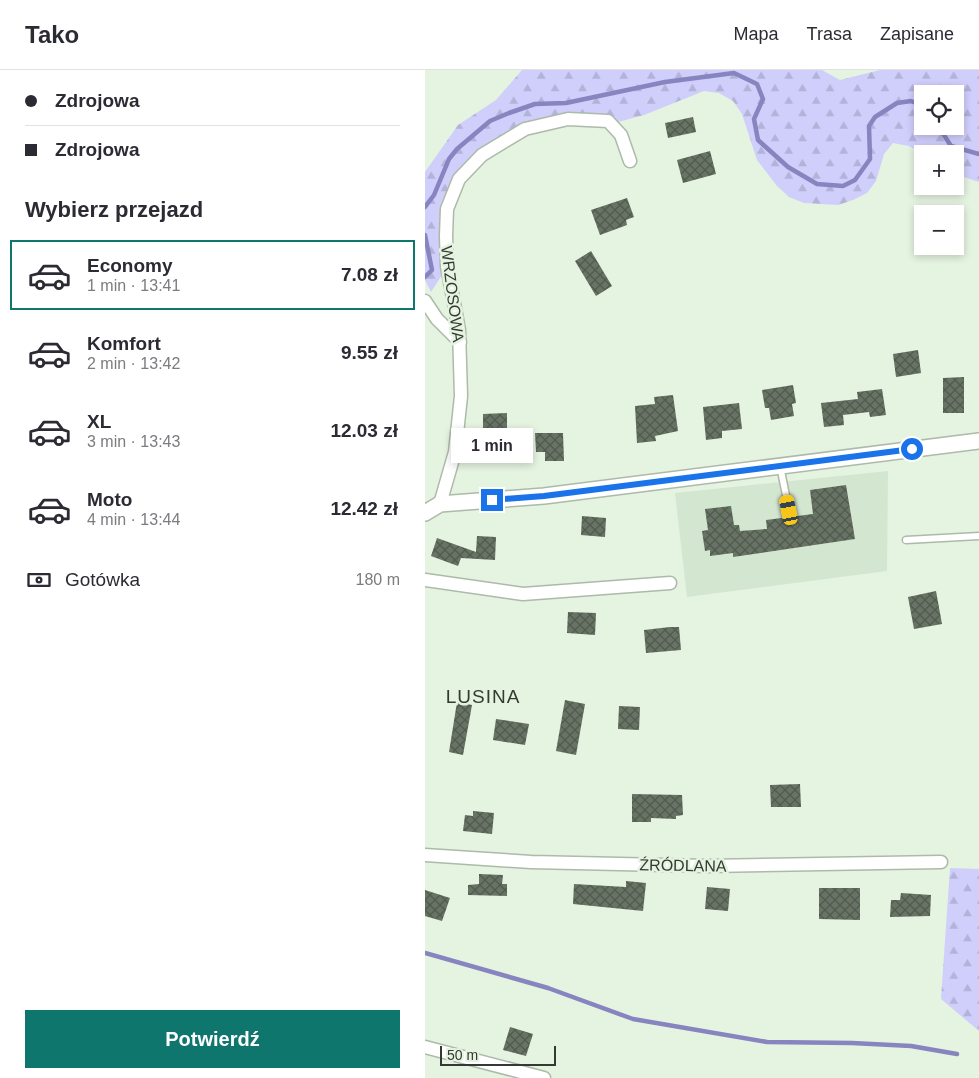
<!DOCTYPE html>
<html lang="pl">
<head>
<meta charset="utf-8">
<style>
	:root { --surface:#fff; --page:#f7f7f7; --text:#2b2b33; --muted:#7c7c81; --line:#e1e1e2; --accent:#0f766e }
	body { margin:0; font-family:Helvetica,sans-serif; background:var(--page); color:var(--text); height:100vh; display:flex; flex-direction:column; font-size:19px; white-space:nowrap }
	* { box-sizing:border-box; margin:0 }
	p { font-size:16px; color:var(--muted) }
	.icon { flex:none; width:28px; height:28px; fill:none; stroke:currentColor; stroke-width:2; stroke-linecap:round; stroke-linejoin:round }
	.map { position:relative; flex:1; overflow:hidden }
	.sheet { display:flex; flex-direction:column; background:var(--surface); width:425px }
	.sheet>* { flex:none }
	.guide { display:grid; align-content:center; height:110px; padding:0 25px; background:var(--surface) }
	.controls { position:absolute; left:489px; top:15px; display:grid; gap:10px }
	.controls a { display:grid; place-items:center; width:50px; height:50px; border-radius:0px; background:var(--surface); box-shadow:0 2px 8px #0003; font-size:25px }
	.scale { position:absolute; left:15px; bottom:12px; width:116px; box-sizing:border-box; padding-left:5px; border:2px solid #343a33; border-top:0; font-size:14px; line-height:18px; white-space:nowrap; color:#343a33; -webkit-text-stroke:4px #e5f3e1; paint-order:stroke }
	.end { position:absolute; width:22px; height:22px; margin:-11px; border:6px solid #1a73e8; background:#fff; box-shadow:0 0 0 2px #fff }
	.from { border-radius:50% }
	.bubble { position:absolute; height:35px; border-radius:0px; background:var(--surface); box-shadow:0 2px 8px #0003; font-size:16px; font-weight:800; line-height:35px; text-align:center }
	.car { position:absolute; width:15px; height:30px; margin:-15px -8px; border-radius:6px; box-shadow:0 0 4px 1px #0007; background:linear-gradient(#f5c518 24%,#345 0 40%,#f5c518 0 76%,#345 0 86%,#f5c518 0) }
	.guide b { display:flex; align-items:center; gap:18px; height:48px; font-size:19px }
	.guide b+b { border-top:1px solid var(--line) }
	.guide i { width:12px; height:12px; background:var(--text) }
	ul { padding:0; list-style:none }
	li { display:flex; align-items:center; gap:15px; height:70px; margin:0 10px 8px; padding:0 15px; border:2px solid transparent; border-radius:0px }
	li div { flex:1 }
	li b { display:block; font-size:19px }
	li em { font-style:normal; font-weight:800 }
	li.on { border-color:var(--accent) }
	li>.icon { width:45px; height:45px; stroke-width:1.5 }
	h2 { padding:0 25px; font-size:22px; line-height:60px }
	.pay { display:flex; align-items:center; gap:12px; height:55px; padding:0 25px; font-size:19px }
	.pay p { margin-inline-start:auto }
	.primary-button { display:flex; gap:10px; margin-top:auto; padding:10px 25px }
	.primary-button a { flex:1; height:58px; border-radius:0px; background:var(--accent); color:#fff; font-size:20px; font-weight:800; line-height:58px; text-align:center }
	header { display:flex; align-items:center; gap:30px; box-sizing:border-box; height:70px; padding:0 25px; background:var(--surface); border-bottom:1px solid var(--line) }
	header strong { font-size:24px }
	nav { display:flex; gap:28px; margin-inline-start:auto; font-size:18px }
	main { display:flex; flex:1; min-height:0 }
	.map>svg:first-child { display:block }
	.built { fill:#d3e6cf }
	.forest { fill:url(#forest-firs); fill-rule:evenodd }
	.lines { fill:none; stroke-linecap:round; stroke-linejoin:round }
	.stream { stroke:#8784c0; stroke-width:4.5 }
	.building { fill:url(#building-cross-hatch) }
	.service-casing { stroke:#adbaa9; stroke-width:9 }
	.minor-casing { stroke:#adbaa9; stroke-width:15 }
	.tertiary-casing { stroke:#adbaa9; stroke-width:18 }
	.service { stroke:#fff; stroke-width:6 }
	.minor { stroke:#fff; stroke-width:12 }
	.tertiary { stroke:#fff; stroke-width:15 }
	.route { stroke:#1a73e8; stroke-width:6 }
	.labels { text-anchor:middle; stroke-width:5; stroke-linejoin:round; paint-order:stroke }
	.street-label { font-size:16px; fill:#343a33; stroke:#e5f3e1 }
	.quarter-label { font-size:19px; letter-spacing:1px; fill:#343a33; stroke:#e5f3e1 }
</style>
</head>
<body>
<header>
<strong>Tako</strong>
<nav><a>Mapa</a><a>Trasa</a><a>Zapisane</a></nav>
</header>
<main>
<section class="sheet">
<div class="guide">
<b><i class="from"></i>Zdrojowa</b>
<b><i></i>Zdrojowa</b>
</div>
<h2>Wybierz przejazd</h2>
<ul>
<li class="on"><svg class="icon" aria-label="car" viewBox="0 0 24 24"><path d="M5 17H2v-5l4-1 3-4h7l3 4 3 1v5h-3M9 17h6M6 11h13"/><circle cx="7" cy="17" r="2"/><circle cx="17" cy="17" r="2"/></svg><div><b>Economy</b><p>1 min · 13:41</p></div><em>7.08 zł</em></li>
<li><svg class="icon" aria-label="car" viewBox="0 0 24 24"><path d="M5 17H2v-5l4-1 3-4h7l3 4 3 1v5h-3M9 17h6M6 11h13"/><circle cx="7" cy="17" r="2"/><circle cx="17" cy="17" r="2"/></svg><div><b>Komfort</b><p>2 min · 13:42</p></div><em>9.55 zł</em></li>
<li><svg class="icon" aria-label="car" viewBox="0 0 24 24"><path d="M5 17H2v-5l4-1 3-4h7l3 4 3 1v5h-3M9 17h6M6 11h13"/><circle cx="7" cy="17" r="2"/><circle cx="17" cy="17" r="2"/></svg><div><b>XL</b><p>3 min · 13:43</p></div><em>12.03 zł</em></li>
<li><svg class="icon" aria-label="car" viewBox="0 0 24 24"><path d="M5 17H2v-5l4-1 3-4h7l3 4 3 1v5h-3M9 17h6M6 11h13"/><circle cx="7" cy="17" r="2"/><circle cx="17" cy="17" r="2"/></svg><div><b>Moto</b><p>4 min · 13:44</p></div><em>12.42 zł</em></li>
</ul>
<div class="pay"><svg class="icon" aria-label="cash" viewBox="0 0 24 24"><path d="M3 7h18v10H3z"/><circle cx="12" cy="12" r="2"/></svg>Gotówka<p>180 m</p></div>
<div class="primary-button"><a>Potwierdź</a></div>
</section>
<div class="map">
<svg width="554" height="1008" viewBox="0 0 554 1008">
	<defs>
		<pattern id="forest-firs" width="22" height="20" patternUnits="userSpaceOnUse" patternTransform="scale(1.25)"><rect width="22" height="20" fill="#d0cefb"/><path d="M5 1l3.5 6h-7zM16 11l3.5 6h-7z" fill="#b3b2d8"/></pattern>
		<pattern id="building-cross-hatch" width="8" height="8" patternUnits="userSpaceOnUse" patternTransform="scale(1.25)"><rect width="8" height="8" fill="#677364"/><path d="M0 0l8 8M0 8l8-8" fill="none" stroke="#515a4f"/></pattern>
	</defs>
	<rect width="100%" height="100%" fill="#e5f3e1"/>
	<path class="built" d="M463 401 462 501 262 527 250 423Z"/>
	<g class="forest">
		<path d="M97 0H397L415 10 455 0H554V112L530 104V84H497L484 76 468 73 459 84 451 111 442 123 428 130 413 135 379 133 364 127 352 116 332 90 317 44 308 31 294 23 279 21 219 45 189 53 157 52 92 63 33 108 17 205 6 222 0 210V102L33 55 71 30ZM498 24H530V56H498Z"/>
		<path d="M525 798 554 799V961L516 929Z"/>
	</g>
	<g class="lines">
		<g class="stream">
			<path d="M513 56 526 76 554 84"/>
			<path d="M0 137 9 125 24 89 32 79 65 51 84 43 110 34 141 33 240 12 309 3 332 14 338 29 329 49 333 70 363 97 392 114 418 116 430 110 445 89 444 56 450 47 472 33 486 31 498 36"/>
			<path d="M0 165 7 200 0 207"/>
			<path d="M0 883 123 918 208 949 342 972 427 973 486 976 532 984"/>
		</g>
	</g>
	<g class="building">
		<path d="M268 47 271 62 243 68 240 53Z"/>
		<path d="M285 81 291 104 258 113 252 90Z"/>
		<path d="M202 128 209 147 201 150 202 155 175 165 166 140Z"/>
		<path d="M166 181 187 216 171 226 150 191Z"/>
		<path d="M493 280 496 303 471 307 468 284Z"/>
		<path d="M539 307V343H518V308Z"/>
		<path d="M368 315 371 333 367 334 369 346 346 350 344 338H340L337 320Z"/>
		<path d="M457 319 461 345 445 347 444 342 418 345 419 355 399 357 396 333 433 329 432 322Z"/>
		<path d="M248 325 253 361 230 366 231 371 212 373 210 336 230 334 229 327Z"/>
		<path d="M314 333 317 359 297 361V368L281 370 278 337Z"/>
		<path d="M82 343V364H58V344Z"/>
		<path d="M110 363H138L139 391H120V382H111Z"/>
		<path d="M421 415 430 469 308 487V483L285 486V480L280 481 277 461 283 460 280 439 306 436 309 455H314L315 461 342 459 341 450 388 444 385 420Z"/>
		<path d="M157 446 181 448 180 467 156 465Z"/>
		<path d="M52 466 71 467 70 490 36 488 33 496 6 486 12 468 51 482Z"/>
		<path d="M511 521 517 554 489 559 483 527Z"/>
		<path d="M143 542 171 543 170 565 142 563Z"/>
		<path d="M245 557H254L256 580 221 583 219 560Z"/>
		<path d="M140 630 160 634 151 685 131 681Z"/>
		<path d="M32 632 47 635 38 685 24 682Z"/>
		<path d="M194 636 215 637 214 660 193 659Z"/>
		<path d="M71 649 104 654 100 675 68 670Z"/>
		<path d="M375 714 376 737H346L345 715Z"/>
		<path d="M207 724 257 725 258 745 251 746V749L226 748V752H207Z"/>
		<path d="M48 741 69 743 67 764 38 761 40 745 48 746Z"/>
		<path d="M54 804 78 805 77 814H82V826L43 825V815L54 814Z"/>
		<path d="M201 811 221 813 218 841 148 834 149 814 201 817Z"/>
		<path d="M282 817 305 819 303 841 280 839Z"/>
		<path d="M394 818H435V850L394 849Z"/>
		<path d="M0 820 25 828 17 851 0 846Z"/>
		<path d="M476 823 506 825 505 846 465 847 466 830H475Z"/>
		<path d="M85 957 108 964 101 986 78 980Z"/>
	</g>
	<g class="lines">
		<g class="service-casing">
			<g id="service">
				<path d="M355 396 364 440"/>
				<path d="M481 470 554 466"/>
			</g>
		</g>
		<g class="minor-casing">
			<g id="minor">
				<path d="M0 231 12 249 35 272"/>
				<path d="M15 434 30 382 36 326 34 260 22 196 21 166 22 139 34 109 57 85 100 59 143 49 183 51 196 65 205 91"/>
				<path d="M0 510 98 524 245 513"/>
				<path d="M0 785 106 792 283 796 516 792"/>
				<path d="M0 977 119 1008"/>
			</g>
		</g>
		<g class="tertiary-casing">
			<path id="tertiary" d="M0 443 15 434 119 426 554 371"/>
		</g>
		<use href="#service" class="service"/>
		<use href="#minor" class="minor"/>
		<use href="#tertiary" class="tertiary"/>
	</g>
	<g class="lines">
		<path class="route" d="M67 430 119 426 487 379"/>
	</g>
	<g class="labels">
		<g class="street-label">
			<text transform="translate(28 224) rotate(83)" y="6">WRZOSOWA</text>
			<text transform="translate(258 795) rotate(1)" y="6">ŹRÓDLANA</text>
		</g>
		<g class="quarter-label">
			<text x="58" y="633">LUSINA</text>
		</g>
	</g>
</svg>
<div class="controls">
<a><svg class="icon" aria-label="locate" viewBox="0 0 24 24"><circle cx="12" cy="12" r="6"/><path d="M12 2v4M12 18v4M2 12h4M18 12h4"/></svg></a>
<a>+</a>
<a>−</a>
</div>
<div class="scale">50 m</div>
<i class="end from" style="left:487px;top:379px"></i>
<i class="end" style="left:67px;top:430px"></i>
<div class="bubble" style="left:26px;top:358px;width:82px">1 min</div>
<i class="car" style="left:364px;top:440px;rotate:349deg"></i>
</div>
</main>
</body>
</html>
